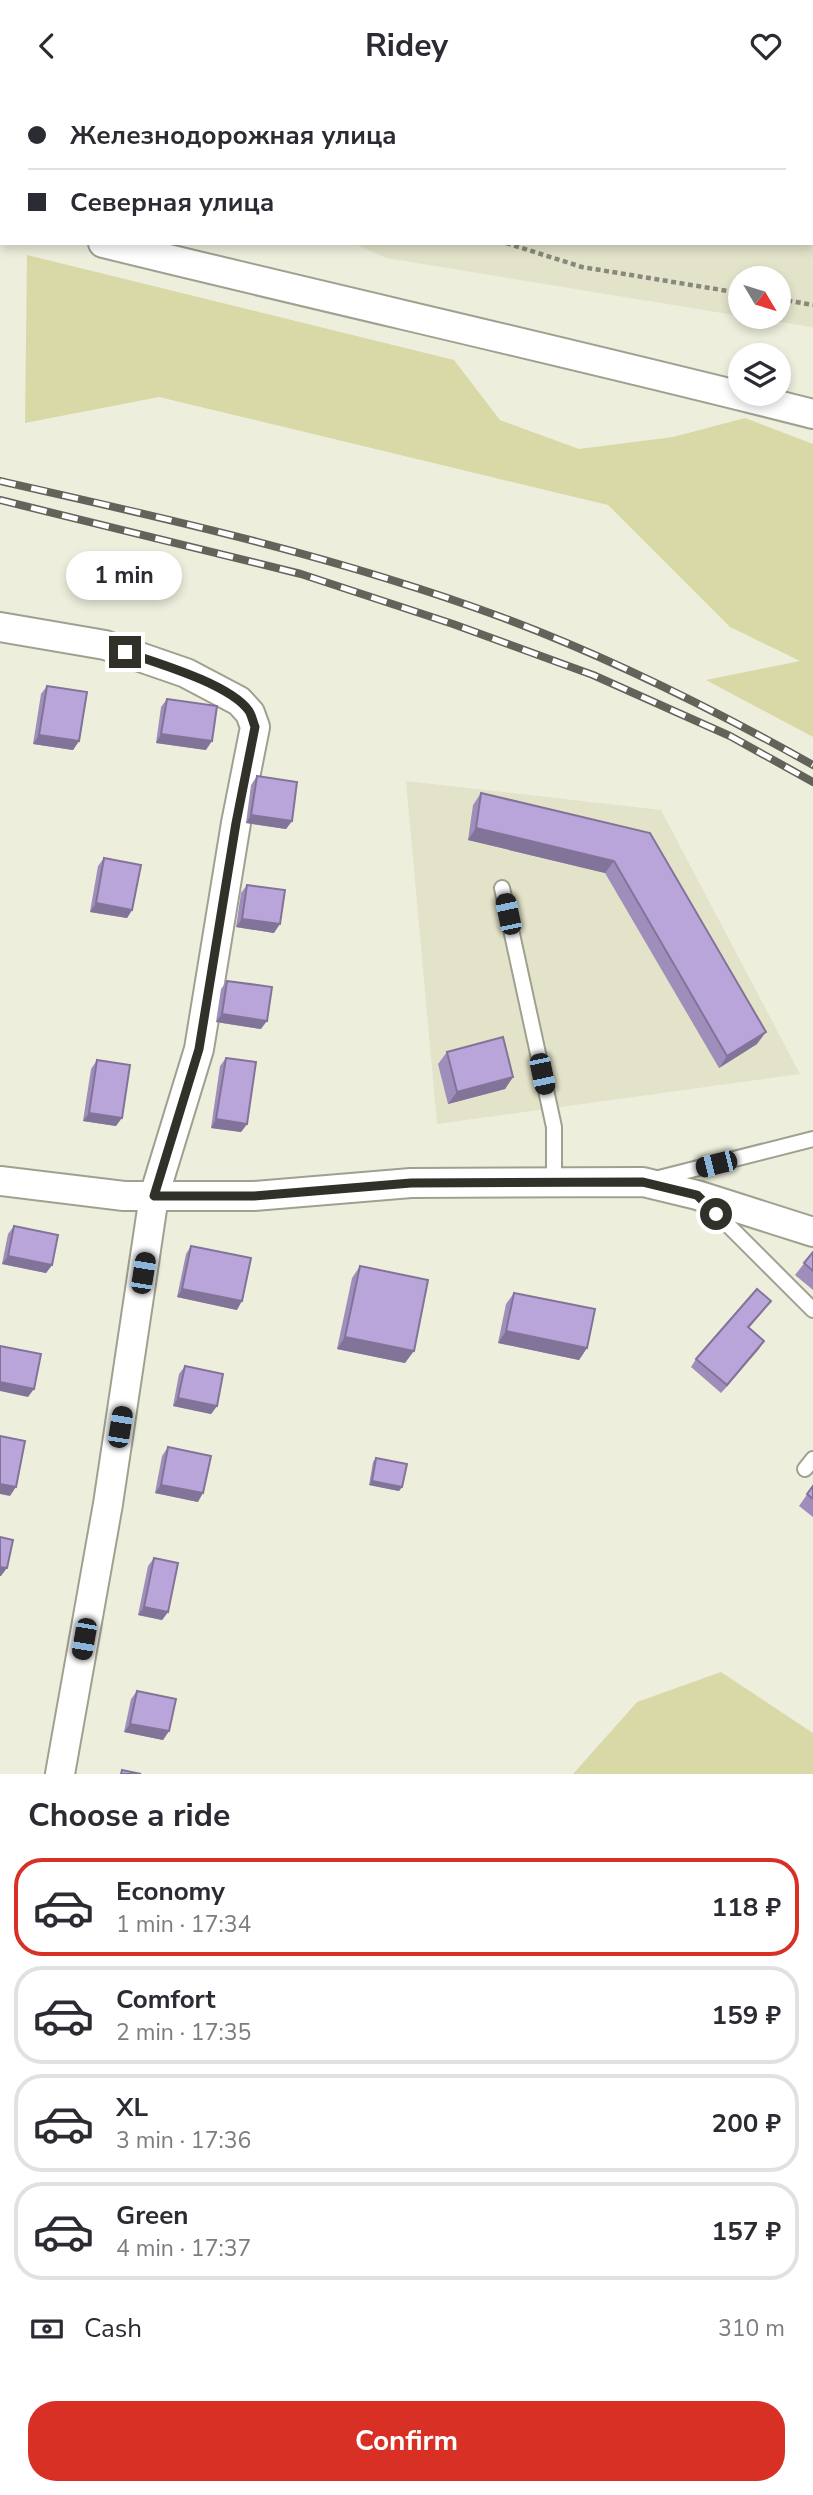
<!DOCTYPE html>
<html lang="en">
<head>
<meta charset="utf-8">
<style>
	:root { --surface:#fff; --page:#f7f7f7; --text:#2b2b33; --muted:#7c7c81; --line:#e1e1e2; --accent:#d93025 }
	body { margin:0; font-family:"Nunito Sans",sans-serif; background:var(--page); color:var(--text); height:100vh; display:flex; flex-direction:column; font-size:26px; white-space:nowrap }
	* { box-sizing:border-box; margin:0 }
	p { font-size:23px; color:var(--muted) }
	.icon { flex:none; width:38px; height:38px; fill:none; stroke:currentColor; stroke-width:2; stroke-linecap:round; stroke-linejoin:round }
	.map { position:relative; height:1683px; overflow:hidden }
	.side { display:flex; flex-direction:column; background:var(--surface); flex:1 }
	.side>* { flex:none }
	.hud { position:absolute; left:0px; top:0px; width:814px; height:154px; box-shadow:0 4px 10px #0003; display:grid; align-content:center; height:154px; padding:0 28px; background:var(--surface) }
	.needle { width:46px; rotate:128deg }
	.buttons { position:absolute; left:728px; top:175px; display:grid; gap:14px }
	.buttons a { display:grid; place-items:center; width:63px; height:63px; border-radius:50%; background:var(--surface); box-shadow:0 4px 10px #0003; font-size:35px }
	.end { position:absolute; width:32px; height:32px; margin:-16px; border:9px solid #31312a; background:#fff; box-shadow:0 0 0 4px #fff }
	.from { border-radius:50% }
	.bubble { position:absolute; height:49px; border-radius:24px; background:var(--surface); box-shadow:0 4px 10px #0003; font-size:23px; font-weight:700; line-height:49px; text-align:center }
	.car { position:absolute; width:21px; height:42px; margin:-21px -10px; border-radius:9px; box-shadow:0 0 5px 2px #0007; background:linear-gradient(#222 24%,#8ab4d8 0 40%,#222 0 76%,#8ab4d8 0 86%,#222 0) }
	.hud b { display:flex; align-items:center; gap:24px; height:66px; font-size:26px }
	.hud b+b { border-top:2px solid var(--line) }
	.hud i { width:18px; height:18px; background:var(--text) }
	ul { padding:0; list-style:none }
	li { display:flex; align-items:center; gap:21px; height:98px; margin:0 14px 10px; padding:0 14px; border:4px solid var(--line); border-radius:28px }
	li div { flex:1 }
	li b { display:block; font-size:26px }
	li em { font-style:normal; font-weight:700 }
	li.current { border-color:var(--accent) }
	li>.icon { width:63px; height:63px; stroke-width:1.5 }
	h2 { padding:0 28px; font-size:32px; line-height:84px }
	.pay { display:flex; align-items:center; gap:18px; height:77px; padding:0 28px; font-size:26px }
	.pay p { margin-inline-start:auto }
	.button { display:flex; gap:14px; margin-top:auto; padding:14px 28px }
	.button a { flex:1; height:80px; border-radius:28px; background:var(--accent); color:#fff; font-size:28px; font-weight:700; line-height:80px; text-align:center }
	header { display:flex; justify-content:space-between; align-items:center; height:91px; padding:0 28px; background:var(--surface); font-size:32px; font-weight:700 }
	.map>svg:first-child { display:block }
	.built { fill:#e3e3ca }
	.green { fill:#d9d9a8 }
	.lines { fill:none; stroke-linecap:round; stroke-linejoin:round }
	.service-casing { stroke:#a0a090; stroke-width:18 }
	.minor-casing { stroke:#a0a090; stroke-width:32 }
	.path { stroke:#88887c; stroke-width:4.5; stroke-dasharray:5 3.5; stroke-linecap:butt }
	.service { stroke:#fff; stroke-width:14 }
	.minor { stroke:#fff; stroke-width:28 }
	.rail-casing { stroke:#636359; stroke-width:8 }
	.rail { stroke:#fff; stroke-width:5; stroke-dasharray:16; stroke-linecap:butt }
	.wall { fill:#9f8ebb }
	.shaded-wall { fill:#827499 }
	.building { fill:#b9a5da; stroke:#827499; stroke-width:2 }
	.route { stroke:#31312a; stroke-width:9 }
</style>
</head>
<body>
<header><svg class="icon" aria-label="back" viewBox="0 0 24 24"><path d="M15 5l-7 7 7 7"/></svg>Ridey<svg class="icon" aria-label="heart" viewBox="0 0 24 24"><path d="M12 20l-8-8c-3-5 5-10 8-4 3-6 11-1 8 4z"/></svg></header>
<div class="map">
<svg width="813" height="1683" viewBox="0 0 813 1683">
	<rect width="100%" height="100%" fill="#eed"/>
	<g class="built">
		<path d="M7 0H813V236L748 226H779V187H740V225L386 167 353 152H812V2Z"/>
		<path d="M406 690 661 719 800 983 437 1033Z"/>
	</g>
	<g class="green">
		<path d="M27 164 454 269 500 329 579 358 673 346 745 327 813 353V646L706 589 800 570 730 536 608 414 159 306 25 332Z"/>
		<path d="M721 1581 813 1642V1683H573L637 1611Z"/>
	</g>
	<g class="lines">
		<g class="service-casing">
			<g id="service">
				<path d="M502 797 554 1036V1091"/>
				<path d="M655 1088 813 1048"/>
				<path d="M708 1114 813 1219"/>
				<path d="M805 1378 813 1368"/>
			</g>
		</g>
		<g class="minor-casing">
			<g id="minor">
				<path d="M0 127 2 128"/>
				<path d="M103 152C339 210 577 263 813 323"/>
				<path d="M0 536 105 554 186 582 239 610 250 622 255 636 236 732 199 958 154 1105 108 1413 60 1683"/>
				<path d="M0 1090 124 1105H254L411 1092 643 1091 697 1104 813 1141"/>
			</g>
		</g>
		<g class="path">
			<path d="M109 0 113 2"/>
			<path d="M506 152 582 176 740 202"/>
			<path d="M779 208 813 214"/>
		</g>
		<use href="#service" class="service"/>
		<use href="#minor" class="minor"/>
		<g class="rail-casing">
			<g id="rail">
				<path d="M0 390C169 428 339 466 501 526 609 566 713 618 813 674"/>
				<path d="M0 409 301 483 453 533 593 584 730 645 813 691"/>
			</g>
		</g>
		<use href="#rail" class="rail"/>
	</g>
	<g class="wall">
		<path d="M47 595 79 650 73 659 33 653 41 603Z"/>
		<path d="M167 608 206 659 156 652 161 616Z"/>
		<path d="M257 685 292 730 286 738 246 732 251 694Z"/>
		<path d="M481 702 650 742 757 953 719 977 605 782 468 749 473 714Z"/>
		<path d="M104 767 132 819 127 827 90 821 98 775Z"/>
		<path d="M247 794 274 842 236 836 241 802Z"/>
		<path d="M227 890 261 938 216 931 221 898Z"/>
		<path d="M447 961 513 986 505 998 448 1013 438 973Z"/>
		<path d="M226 967 247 1033 241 1041 211 1037 220 975Z"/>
		<path d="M97 969 116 1035 83 1030 91 978Z"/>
		<path d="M14 1135 52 1174 46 1182 2 1173 8 1143Z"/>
		<path d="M191 1155 237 1219 177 1206 186 1163Z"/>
		<path d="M813 1161V1199L795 1184Z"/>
		<path d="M360 1175 405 1272 337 1258 352 1187Z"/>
		<path d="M514 1202 587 1257 579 1269 498 1252 506 1213Z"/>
		<path d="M765 1218 749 1237 764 1250 721 1302 691 1276 696 1268Z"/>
		<path d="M185 1275 217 1315 211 1323 173 1315 179 1283Z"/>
		<path d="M168 1356 198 1411 155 1402 162 1365Z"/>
		<path d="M376 1367 402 1396 399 1400 369 1394 373 1371Z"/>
		<path d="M813 1395V1426L799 1415Z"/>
		<path d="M154 1467 168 1521 162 1529 138 1524 148 1475Z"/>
		<path d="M137 1600 169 1640 163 1649 124 1641 131 1608Z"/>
	</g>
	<g class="shaded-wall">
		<path d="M161 643 212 650 206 659 156 652Z"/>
		<path d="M39 644 79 650 73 659 33 653Z"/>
		<path d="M251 724 292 730 286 738 246 732Z"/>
		<path d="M476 737 614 770 605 782 468 749Z"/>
		<path d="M96 812 132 819 127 827 90 821Z"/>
		<path d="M242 828 280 833 274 842 236 836Z"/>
		<path d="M222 923 267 930 261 938 216 931Z"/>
		<path d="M766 941 757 953 719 977 727 965Z"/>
		<path d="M513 986 505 998 448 1013 457 1001Z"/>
		<path d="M89 1022 122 1027 116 1035 83 1030Z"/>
		<path d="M216 1028 247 1033 241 1041 211 1037Z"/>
		<path d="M8 1165 52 1174 46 1182 2 1173Z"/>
		<path d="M182 1198 242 1210 237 1219 177 1206Z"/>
		<path d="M506 1240 587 1257 579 1269 498 1252Z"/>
		<path d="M345 1246 414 1260 405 1272 337 1258Z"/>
		<path d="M764 1250 759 1258 721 1302 727 1294Z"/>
		<path d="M0 1291 34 1298 28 1306 0 1300Z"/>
		<path d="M178 1307 217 1315 211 1323 173 1315Z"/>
		<path d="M372 1390 402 1396 399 1400 369 1394Z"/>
		<path d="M0 1393 16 1396 10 1405 0 1403Z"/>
		<path d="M161 1394 203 1402 198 1411 155 1402Z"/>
		<path d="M0 1476 7 1477 1 1485H0Z"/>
		<path d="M144 1516 168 1521 162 1529 138 1524Z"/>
		<path d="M130 1633 169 1640 163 1649 124 1641Z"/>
	</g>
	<g class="building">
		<path d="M47 595 87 601 79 650 39 644Z"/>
		<path d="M167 608 217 615 212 650 161 643Z"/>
		<path d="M257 685 297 691 292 730 251 724Z"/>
		<path d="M481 702 650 742 766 941 727 965 614 770 476 737Z"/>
		<path d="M104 767 141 774 132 819 96 812Z"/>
		<path d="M247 794 285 799 280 833 242 828Z"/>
		<path d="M227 890 272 896 267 930 222 923Z"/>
		<path d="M503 946 513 986 457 1001 447 961Z"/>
		<path d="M226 967 256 971 247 1033 216 1028Z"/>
		<path d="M97 969 130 974 122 1027 89 1022Z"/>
		<path d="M14 1135 58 1144 52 1174 8 1165Z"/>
		<path d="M191 1155 251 1167 242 1210 182 1198Z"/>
		<path d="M813 1161V1180L804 1172Z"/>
		<path d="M360 1175 428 1189 414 1260 345 1246Z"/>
		<path d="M757 1198 771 1210 748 1236 764 1250 727 1294 696 1268Z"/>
		<path d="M514 1202 595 1218 587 1257 506 1240Z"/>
		<path d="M0 1255 41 1263 34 1298 0 1291Z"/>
		<path d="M185 1275 223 1283 217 1315 178 1307Z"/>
		<path d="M0 1345 25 1350 16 1396 0 1393Z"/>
		<path d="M168 1356 211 1365 203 1402 161 1394Z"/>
		<path d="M376 1367 407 1373 402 1396 372 1390Z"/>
		<path d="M813 1395V1408L807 1403Z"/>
		<path d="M0 1446 13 1449 7 1477 0 1476Z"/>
		<path d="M154 1467 178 1472 168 1521 144 1516Z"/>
		<path d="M137 1600 176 1608 169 1640 130 1633Z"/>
		<path d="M122 1679 141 1683H121Z"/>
	</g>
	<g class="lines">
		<path class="route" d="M125 561C157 572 230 593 249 620 252 625 253 631 255 636L236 732 199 958 154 1105H254L411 1092 643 1091 697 1104 716 1123"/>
	</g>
</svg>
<div class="buttons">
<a><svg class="needle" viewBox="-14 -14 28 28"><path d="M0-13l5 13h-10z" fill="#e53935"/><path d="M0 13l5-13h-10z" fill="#7c7c81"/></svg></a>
<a><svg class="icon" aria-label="layers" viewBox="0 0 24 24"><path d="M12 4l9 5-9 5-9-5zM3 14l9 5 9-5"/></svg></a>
</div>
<i class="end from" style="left:716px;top:1123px"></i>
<i class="end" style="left:125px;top:561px"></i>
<div class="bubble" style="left:66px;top:460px;width:116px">1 min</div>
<i class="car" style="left:508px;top:823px;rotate:348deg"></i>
<i class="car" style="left:542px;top:983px;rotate:168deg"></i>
<i class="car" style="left:716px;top:1073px;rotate:256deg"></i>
<i class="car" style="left:143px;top:1182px;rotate:9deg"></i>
<i class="car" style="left:120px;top:1336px;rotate:9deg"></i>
<i class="car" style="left:84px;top:1548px;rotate:190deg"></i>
<div class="hud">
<b><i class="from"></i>Железнодорожная улица</b>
<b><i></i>Северная улица</b>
</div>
</div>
<section class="side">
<h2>Choose a ride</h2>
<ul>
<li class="current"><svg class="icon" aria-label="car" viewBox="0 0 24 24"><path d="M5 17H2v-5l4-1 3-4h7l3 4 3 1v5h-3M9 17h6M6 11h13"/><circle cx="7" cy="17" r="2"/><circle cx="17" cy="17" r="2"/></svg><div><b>Economy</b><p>1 min · 17:34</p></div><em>118 ₽</em></li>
<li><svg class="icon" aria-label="car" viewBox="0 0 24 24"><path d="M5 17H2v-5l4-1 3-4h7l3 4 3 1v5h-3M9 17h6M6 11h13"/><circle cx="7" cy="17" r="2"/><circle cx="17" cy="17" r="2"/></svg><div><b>Comfort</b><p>2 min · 17:35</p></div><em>159 ₽</em></li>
<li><svg class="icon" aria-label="car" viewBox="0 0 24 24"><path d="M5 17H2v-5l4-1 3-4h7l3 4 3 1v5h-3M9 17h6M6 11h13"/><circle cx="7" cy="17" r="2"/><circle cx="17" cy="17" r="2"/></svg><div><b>XL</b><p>3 min · 17:36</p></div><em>200 ₽</em></li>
<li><svg class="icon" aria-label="car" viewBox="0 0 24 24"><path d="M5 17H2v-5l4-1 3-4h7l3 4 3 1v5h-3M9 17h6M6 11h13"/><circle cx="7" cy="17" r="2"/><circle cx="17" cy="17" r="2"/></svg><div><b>Green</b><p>4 min · 17:37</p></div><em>157 ₽</em></li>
</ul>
<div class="pay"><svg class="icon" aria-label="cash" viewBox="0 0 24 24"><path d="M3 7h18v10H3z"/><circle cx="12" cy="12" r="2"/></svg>Cash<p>310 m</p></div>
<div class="button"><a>Confirm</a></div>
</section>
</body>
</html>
